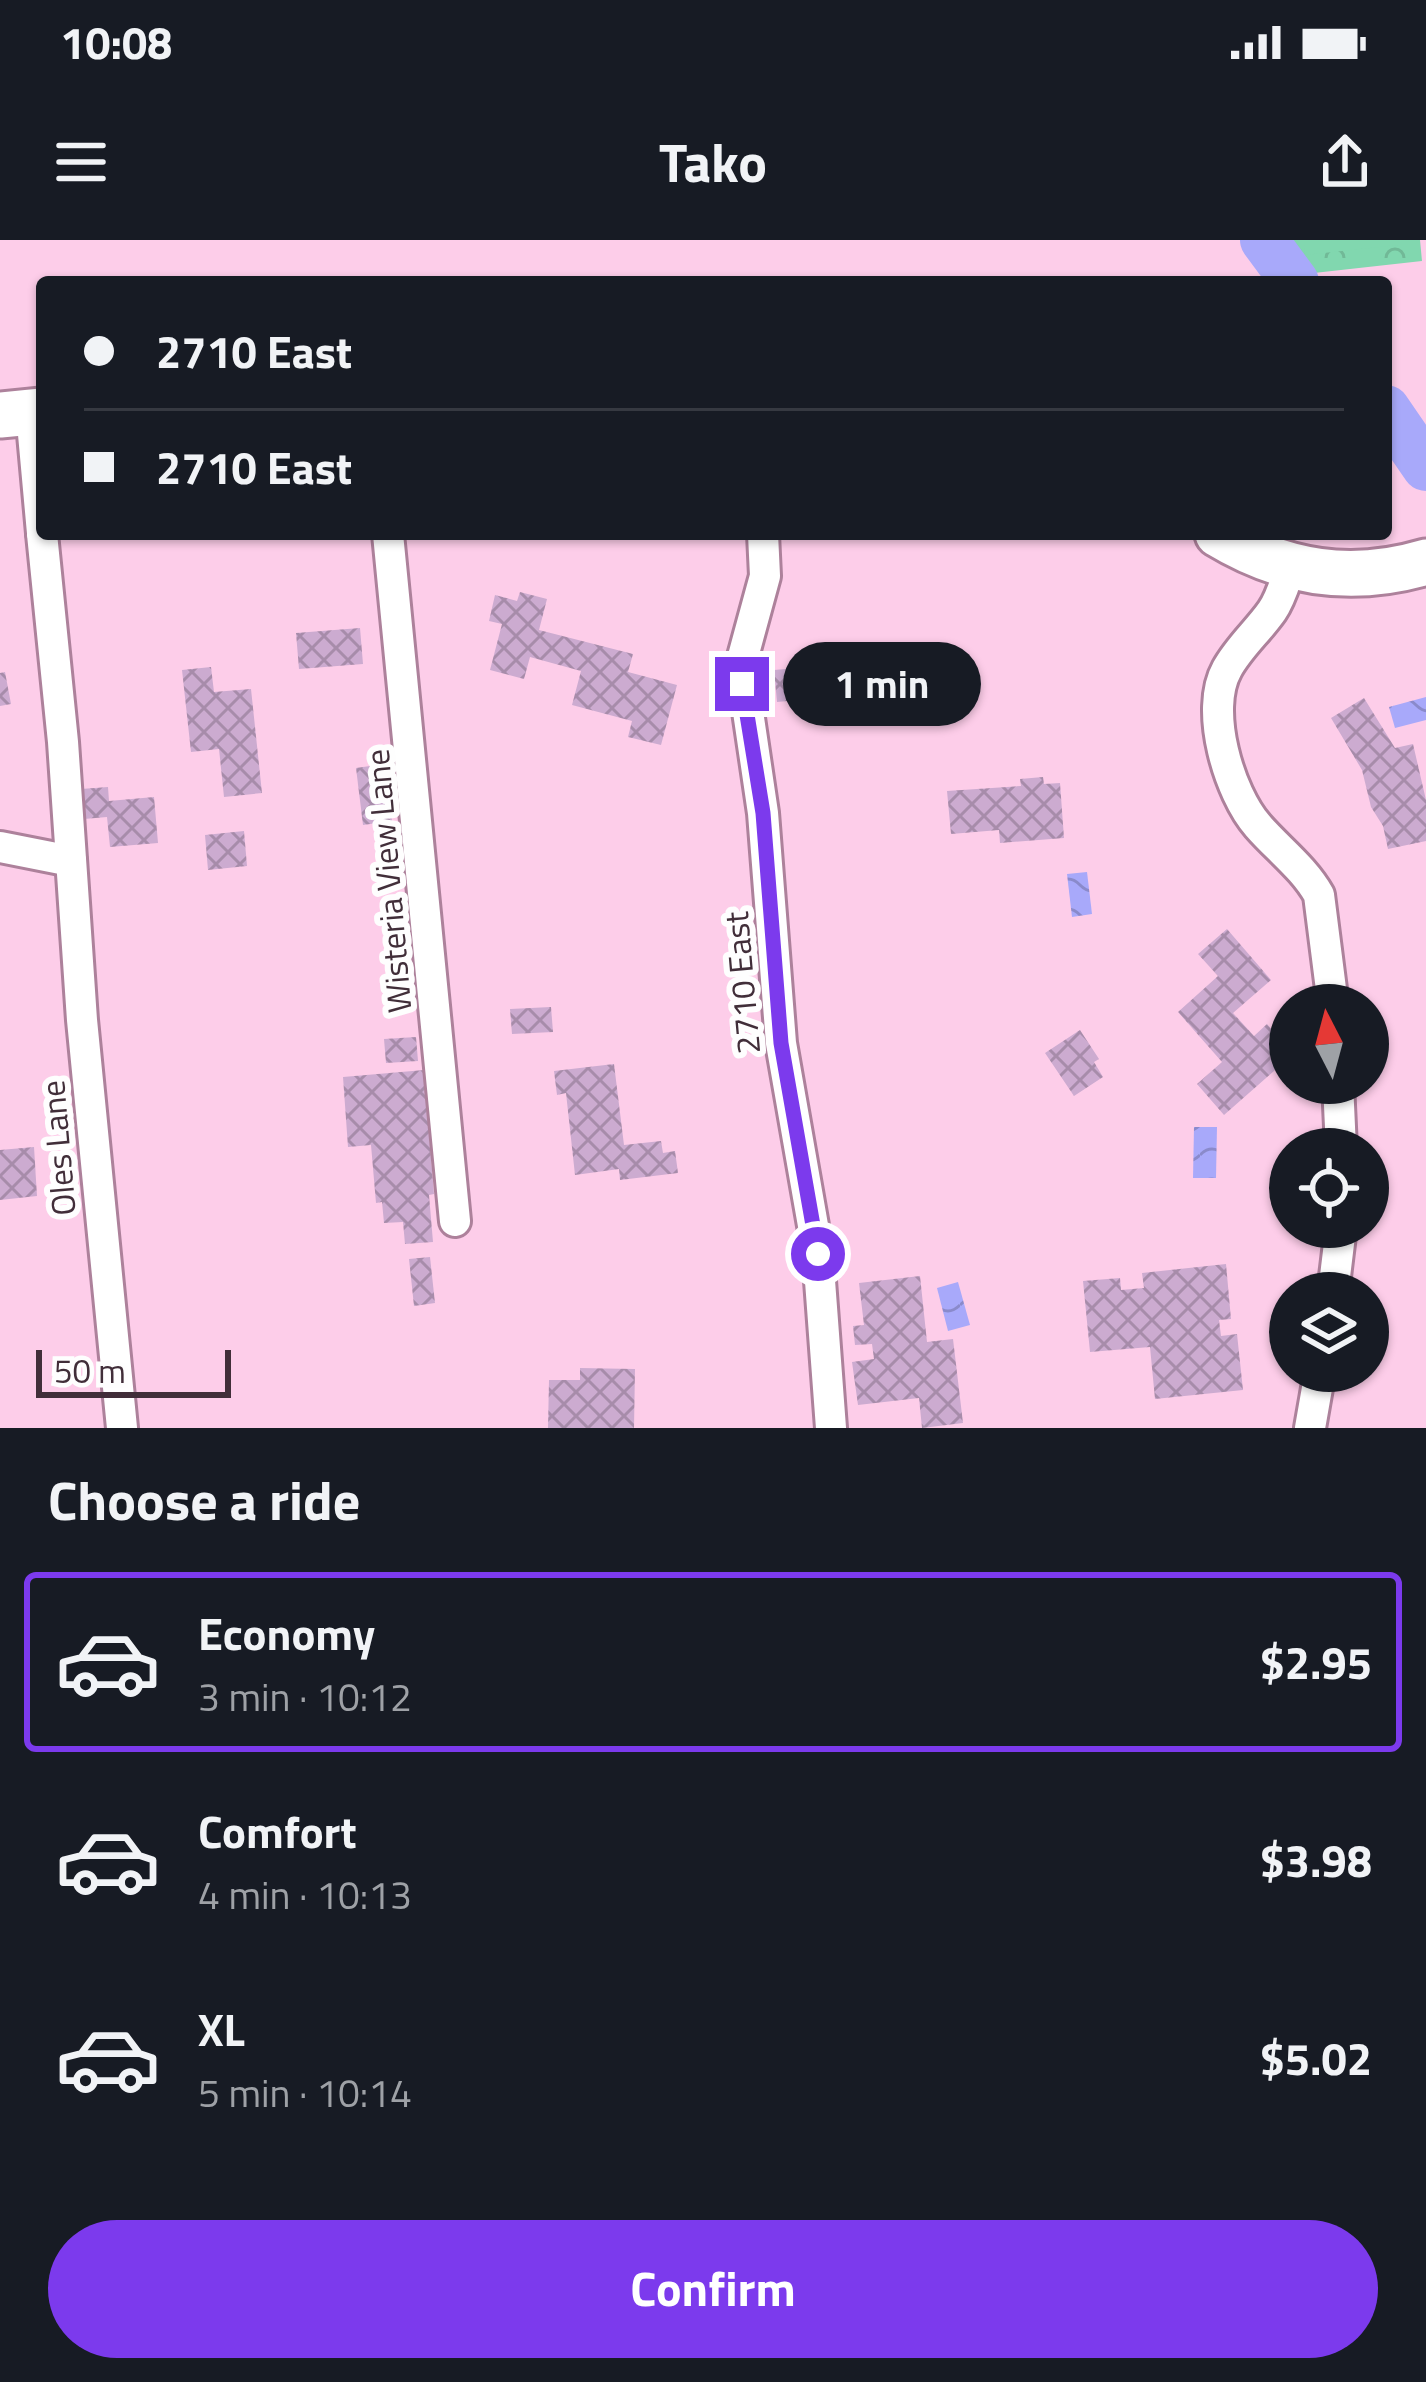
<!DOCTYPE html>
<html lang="en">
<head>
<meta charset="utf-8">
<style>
	:root { --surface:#171b24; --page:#20242c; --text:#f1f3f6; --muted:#9ea1a6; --line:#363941; --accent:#7c3aed }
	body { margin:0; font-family:"Titillium Web",sans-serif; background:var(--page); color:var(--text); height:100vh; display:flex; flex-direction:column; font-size:45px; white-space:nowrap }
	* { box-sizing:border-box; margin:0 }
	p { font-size:39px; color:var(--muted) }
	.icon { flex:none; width:66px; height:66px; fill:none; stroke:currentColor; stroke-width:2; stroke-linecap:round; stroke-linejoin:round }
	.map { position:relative; height:1188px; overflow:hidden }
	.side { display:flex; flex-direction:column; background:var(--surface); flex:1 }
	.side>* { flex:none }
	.hud { position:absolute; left:36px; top:36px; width:1356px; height:264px; border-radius:12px; box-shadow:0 3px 9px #0004; display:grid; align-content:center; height:264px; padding:0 48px; background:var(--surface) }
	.needle { width:78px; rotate:354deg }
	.buttons { position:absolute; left:1269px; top:744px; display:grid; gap:24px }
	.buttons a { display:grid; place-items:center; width:120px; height:120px; border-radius:50%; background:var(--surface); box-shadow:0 3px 9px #0004; font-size:60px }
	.scale { position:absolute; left:36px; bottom:30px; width:195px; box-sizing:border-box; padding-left:12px; border:6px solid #412e39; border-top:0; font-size:33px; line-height:42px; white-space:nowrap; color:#412e39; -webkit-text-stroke:9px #fefefe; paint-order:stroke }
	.end { position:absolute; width:54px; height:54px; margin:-27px; border:15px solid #7c3aed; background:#fff; box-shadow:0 0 0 6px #fff }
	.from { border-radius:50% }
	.bubble { position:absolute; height:84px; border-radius:42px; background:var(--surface); box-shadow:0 3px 9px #0004; font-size:39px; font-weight:700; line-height:84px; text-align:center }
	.hud b { display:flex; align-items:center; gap:42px; height:114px; font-size:45px }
	.hud b+b { border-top:3px solid var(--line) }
	.hud i { width:30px; height:30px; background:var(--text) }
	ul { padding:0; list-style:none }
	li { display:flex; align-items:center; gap:36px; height:180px; margin:0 24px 18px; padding:0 24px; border:6px solid transparent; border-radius:12px }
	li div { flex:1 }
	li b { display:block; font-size:45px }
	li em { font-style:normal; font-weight:700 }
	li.current { border-color:var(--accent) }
	li>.icon { width:108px; height:108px; stroke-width:1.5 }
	h2 { padding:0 48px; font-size:54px; line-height:144px }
	.button { display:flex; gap:24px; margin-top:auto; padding:24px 48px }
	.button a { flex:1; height:138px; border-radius:72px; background:var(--accent); color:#fff; font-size:48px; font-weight:700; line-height:138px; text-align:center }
	.status { display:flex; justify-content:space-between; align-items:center; height:84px; padding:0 60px; background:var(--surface); direction:ltr }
	.status svg { height:33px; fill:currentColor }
	header { display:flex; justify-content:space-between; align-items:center; height:156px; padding:0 48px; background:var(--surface); font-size:54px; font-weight:700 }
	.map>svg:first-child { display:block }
	.park { fill:url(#park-crowns) }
	.garden { fill:#81d7af }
	.water { fill:url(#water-waves) }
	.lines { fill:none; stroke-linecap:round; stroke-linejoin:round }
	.river { stroke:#a8a9fa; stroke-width:48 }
	.building { fill:url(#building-cross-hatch) }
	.street-casing { stroke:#ad819b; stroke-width:36 }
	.secondary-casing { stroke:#ad819b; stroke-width:51 }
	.street { stroke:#fff; stroke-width:30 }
	.secondary { stroke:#fff; stroke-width:45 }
	.route { stroke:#7c3aed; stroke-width:15 }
	.labels { text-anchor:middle; stroke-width:12; stroke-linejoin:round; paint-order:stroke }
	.street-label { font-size:33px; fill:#412e39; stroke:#fefefe }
</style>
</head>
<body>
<div class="status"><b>10:08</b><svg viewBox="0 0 49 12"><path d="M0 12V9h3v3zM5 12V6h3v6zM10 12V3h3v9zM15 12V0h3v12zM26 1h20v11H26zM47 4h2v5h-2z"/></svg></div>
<header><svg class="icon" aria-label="menu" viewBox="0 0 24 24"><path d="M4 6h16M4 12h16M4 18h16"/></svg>Tako<svg class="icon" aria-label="share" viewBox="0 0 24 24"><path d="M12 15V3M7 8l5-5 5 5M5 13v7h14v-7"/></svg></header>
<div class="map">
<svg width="1426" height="1188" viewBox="0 0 1426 1188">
	<defs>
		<pattern id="park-crowns" width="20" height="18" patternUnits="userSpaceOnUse" patternTransform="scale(3)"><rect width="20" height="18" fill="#81d7af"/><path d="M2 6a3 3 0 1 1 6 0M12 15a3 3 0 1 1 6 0" fill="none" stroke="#71b997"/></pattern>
		<pattern id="water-waves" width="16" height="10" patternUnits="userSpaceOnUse" patternTransform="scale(3)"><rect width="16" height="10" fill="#a8a9fa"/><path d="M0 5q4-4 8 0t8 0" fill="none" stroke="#8a8acb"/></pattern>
		<pattern id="building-cross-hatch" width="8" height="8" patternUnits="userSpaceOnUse" patternTransform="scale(3)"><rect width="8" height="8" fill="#ccabd0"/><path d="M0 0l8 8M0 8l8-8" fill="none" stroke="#a78caa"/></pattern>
	</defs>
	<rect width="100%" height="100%" fill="#fdcde9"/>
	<path class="park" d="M1292 0H1420L1422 21 1296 35Z"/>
	<path class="garden" d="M1304 0H1398V5L1305 15Z"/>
	<g class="water">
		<path d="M1426 457V480L1395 488 1389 467Z"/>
		<path d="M1087 632 1092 674 1072 677 1067 634Z"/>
		<path d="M1194 887H1217L1216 938H1193Z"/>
		<path d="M958 1042 970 1085 948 1091 937 1048Z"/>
	</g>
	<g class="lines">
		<g class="river">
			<path d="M1264 0 1295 42"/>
			<path d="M1386 169 1426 227"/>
		</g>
	</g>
	<g class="building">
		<path d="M520 352 547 359 539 390 633 414 628 432 677 445 661 505 628 497 632 481 572 465 581 431 530 417 524 439 490 430 502 384 489 381 495 355 517 361Z"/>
		<path d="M360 388 363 424 299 429 296 393Z"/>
		<path d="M877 421 879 446 851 449V455L777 462 774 430Z"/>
		<path d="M211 427 214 452 251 449 262 553 224 557 219 509 191 512 182 430Z"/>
		<path d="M5 432 11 464 0 466V433Z"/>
		<path d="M1364 458 1395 508 1413 504 1426 560V601L1388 609 1383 586 1371 567 1362 530 1331 478Z"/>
		<path d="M384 524 392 581 363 585 356 528Z"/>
		<path d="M1043 537 1044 544 1060 543 1064 598 1000 603 999 590 951 594 947 551 1021 546 1020 539Z"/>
		<path d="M108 547 109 561 154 557 158 603 110 607 107 577 84 579 81 549Z"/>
		<path d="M244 591 247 626 208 630 205 595Z"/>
		<path d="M1227 689 1271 740 1233 773 1254 796 1267 784 1290 810V817L1224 875 1197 844 1222 822 1178 772 1218 736 1198 714Z"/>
		<path d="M551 767 553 792 512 794 510 769Z"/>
		<path d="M1080 790 1099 819 1094 822 1103 837 1074 856 1045 813Z"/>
		<path d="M416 797 418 821 386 823 384 799Z"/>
		<path d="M614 824 624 905 661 901 663 913 675 911 678 933 620 940 619 929 575 935 566 853 557 855 554 831Z"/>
		<path d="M424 830 434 954 429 955 433 1002 405 1004 403 982 384 983 382 962 376 963 371 905 348 907 343 837Z"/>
		<path d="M34 907 37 956 0 960V910Z"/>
		<path d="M430 1017 435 1063 414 1066 409 1019Z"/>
		<path d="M1226 1024 1231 1079 1219 1080 1221 1096 1237 1094 1243 1150 1155 1159 1150 1107 1090 1112 1083 1041 1120 1038 1121 1050 1144 1048 1142 1033Z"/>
		<path d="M920 1036 927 1102 953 1099 963 1183 922 1188 919 1158 858 1165 852 1122 874 1119 872 1104 855 1105 853 1086 864 1085 859 1043Z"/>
		<path d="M580 1128 635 1129 634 1188H548L549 1140H580Z"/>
	</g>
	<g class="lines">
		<g class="street-casing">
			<g id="street">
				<path d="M31 172 42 293"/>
				<path d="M42 294 63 502 82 780 122 1188"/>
				<path d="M388 294 455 981"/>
				<path d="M763 294 765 336 741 424 763 573 781 803 818 1014 831 1188"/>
				<path d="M1290 328C1285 342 1281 358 1272 371 1258 391 1239 407 1227 429 1204 470 1229 553 1258 586 1278 609 1304 628 1319 655L1333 765"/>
				<path d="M0 607 71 621"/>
				<path d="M1338 843 1341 909"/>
				<path d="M1333 1053 1341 987"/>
				<path d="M1310 1188 1320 1131"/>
			</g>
		</g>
		<g class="secondary-casing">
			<g id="secondary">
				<path d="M0 175 42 171"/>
				<path d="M1218 294C1284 334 1352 344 1426 322"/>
			</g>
		</g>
		<use href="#street" class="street"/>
		<use href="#secondary" class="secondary"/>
	</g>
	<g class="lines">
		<path class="route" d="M742 444 763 573 781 803 818 1014"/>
	</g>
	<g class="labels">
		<g class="street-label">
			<text transform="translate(388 641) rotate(-95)" y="12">Wisteria View Lane</text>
			<text transform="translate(742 743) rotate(-95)" y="12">2710 East</text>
			<text transform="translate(58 908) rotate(-95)" y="12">Oles Lane</text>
		</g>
	</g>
</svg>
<div class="buttons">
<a><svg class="needle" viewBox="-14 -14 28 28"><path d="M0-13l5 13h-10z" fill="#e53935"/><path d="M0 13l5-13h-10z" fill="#9ea1a6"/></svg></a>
<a><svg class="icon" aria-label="locate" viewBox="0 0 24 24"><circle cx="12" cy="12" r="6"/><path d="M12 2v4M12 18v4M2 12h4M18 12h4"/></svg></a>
<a><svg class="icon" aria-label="layers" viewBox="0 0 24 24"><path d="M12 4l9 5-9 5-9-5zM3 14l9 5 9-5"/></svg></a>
</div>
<div class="scale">50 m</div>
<i class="end from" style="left:818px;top:1014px"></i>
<i class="end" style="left:742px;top:444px"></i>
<div class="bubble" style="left:783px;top:402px;width:198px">1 min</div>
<div class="hud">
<b><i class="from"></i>2710 East</b>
<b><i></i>2710 East</b>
</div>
</div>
<section class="side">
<h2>Choose a ride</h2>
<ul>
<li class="current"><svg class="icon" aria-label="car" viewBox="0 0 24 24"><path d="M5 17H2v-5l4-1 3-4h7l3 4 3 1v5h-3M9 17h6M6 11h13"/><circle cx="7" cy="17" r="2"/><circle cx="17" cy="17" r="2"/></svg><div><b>Economy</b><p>3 min · 10:12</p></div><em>$2.95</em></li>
<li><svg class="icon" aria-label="car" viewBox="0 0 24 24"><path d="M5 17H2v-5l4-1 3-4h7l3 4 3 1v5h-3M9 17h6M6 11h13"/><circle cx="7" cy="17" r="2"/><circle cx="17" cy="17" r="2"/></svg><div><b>Comfort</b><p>4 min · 10:13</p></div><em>$3.98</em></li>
<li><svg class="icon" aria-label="car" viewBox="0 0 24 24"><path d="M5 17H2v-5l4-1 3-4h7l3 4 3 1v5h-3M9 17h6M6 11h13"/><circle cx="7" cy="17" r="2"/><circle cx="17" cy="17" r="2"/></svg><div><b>XL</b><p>5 min · 10:14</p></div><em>$5.02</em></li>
</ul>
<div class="button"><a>Confirm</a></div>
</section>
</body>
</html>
